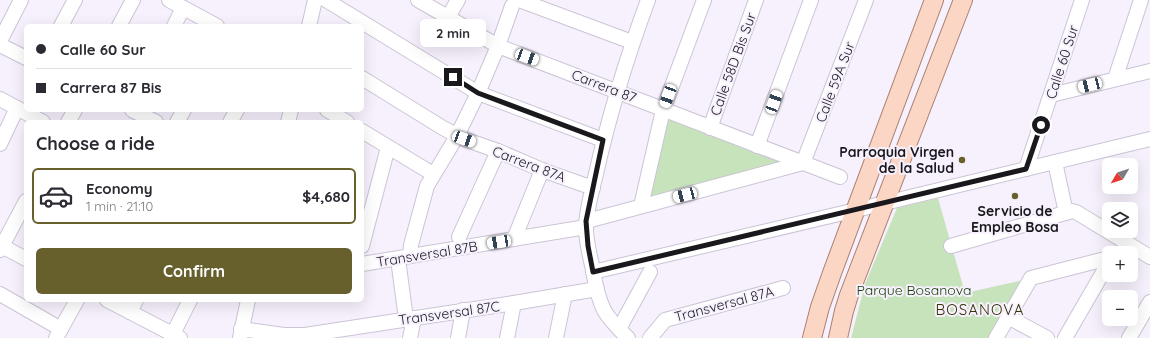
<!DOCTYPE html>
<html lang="en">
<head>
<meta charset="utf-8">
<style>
	:root { --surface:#fff; --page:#f7f7f7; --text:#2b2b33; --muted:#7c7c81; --line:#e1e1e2; --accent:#67602d }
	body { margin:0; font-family:Quicksand,sans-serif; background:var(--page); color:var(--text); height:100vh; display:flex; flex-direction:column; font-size:15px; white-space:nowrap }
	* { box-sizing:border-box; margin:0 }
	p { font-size:13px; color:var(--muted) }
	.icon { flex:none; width:22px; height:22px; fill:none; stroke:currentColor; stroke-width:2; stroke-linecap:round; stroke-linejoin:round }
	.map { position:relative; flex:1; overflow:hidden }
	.side { position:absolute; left:24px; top:120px; width:340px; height:182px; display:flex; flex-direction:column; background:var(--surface); border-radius:6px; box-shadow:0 4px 16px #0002 }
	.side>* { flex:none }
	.guide { position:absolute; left:24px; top:24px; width:340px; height:88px; border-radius:6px; box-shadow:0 4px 16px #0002; display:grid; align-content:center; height:88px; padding:0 12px; background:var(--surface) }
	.needle { width:26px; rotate:231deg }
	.tools { position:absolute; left:1102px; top:158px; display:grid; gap:8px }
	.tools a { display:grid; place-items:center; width:36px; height:36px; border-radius:6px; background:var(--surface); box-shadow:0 4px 16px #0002; font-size:20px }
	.end { position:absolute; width:18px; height:18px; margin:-9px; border:5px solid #1a181d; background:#fff; box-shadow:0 0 0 2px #fff }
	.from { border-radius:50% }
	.bubble { position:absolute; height:28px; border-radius:6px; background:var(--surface); box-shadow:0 4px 16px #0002; font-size:13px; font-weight:700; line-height:28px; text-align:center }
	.car { position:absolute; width:12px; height:24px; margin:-12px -6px; border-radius:5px; box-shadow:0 0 3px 1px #0007; background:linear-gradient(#fff 24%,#345 0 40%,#fff 0 76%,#345 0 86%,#fff 0) }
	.guide b { display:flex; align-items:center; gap:14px; height:38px; font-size:15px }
	.guide b+b { border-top:1px solid var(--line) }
	.guide i { width:10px; height:10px; background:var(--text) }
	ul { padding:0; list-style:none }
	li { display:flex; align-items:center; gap:12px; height:56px; margin:0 8px 6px; padding:0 4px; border:2px solid var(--line); border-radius:6px }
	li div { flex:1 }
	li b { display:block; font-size:15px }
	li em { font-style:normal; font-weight:700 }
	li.active { border-color:var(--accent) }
	li>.icon { width:36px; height:36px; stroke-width:1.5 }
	h2 { padding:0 12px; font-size:18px; line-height:48px }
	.action { display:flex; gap:8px; margin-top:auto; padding:8px 12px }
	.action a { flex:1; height:46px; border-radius:6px; background:var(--accent); color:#fff; font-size:16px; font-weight:700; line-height:46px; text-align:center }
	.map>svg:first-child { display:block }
	.green { fill:#c7e3bc }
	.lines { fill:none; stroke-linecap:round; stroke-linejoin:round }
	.minor-casing { stroke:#cbc4d4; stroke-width:16 }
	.major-casing { stroke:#aa8172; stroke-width:20 }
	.minor { stroke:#fff; stroke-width:14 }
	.major { stroke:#fbd6c5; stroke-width:18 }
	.route { stroke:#1a181d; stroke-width:5 }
	.poi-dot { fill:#67602d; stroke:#f7f1fe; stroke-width:1.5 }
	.labels { text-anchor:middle; stroke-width:4; stroke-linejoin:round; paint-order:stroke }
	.street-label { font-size:14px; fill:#1a181d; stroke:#f7f1fe }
	.poi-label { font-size:14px; font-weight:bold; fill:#1a181d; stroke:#f7f1fe; text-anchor:end }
	.park-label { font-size:14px; fill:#1c4108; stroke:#f7f1fe }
	.neighbourhood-label { font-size:15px; letter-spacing:1px; fill:#373106; stroke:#f7f1fe }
</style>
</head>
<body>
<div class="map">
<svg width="1150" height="338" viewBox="0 0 1150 338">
	<rect width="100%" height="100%" fill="#f7f1fe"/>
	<g class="green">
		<path d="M664 114 788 161 647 197Z"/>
		<path d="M938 198 965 293 1024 280 990 338H851L865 284 897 208Z"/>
	</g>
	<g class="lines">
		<g class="minor-casing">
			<g id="minor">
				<path d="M169 0 217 26"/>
				<path d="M326 0 478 93 603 140"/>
				<path d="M418 0 498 46 840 177"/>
				<path d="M519 0 632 42"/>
				<path d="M448 17 458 0"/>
				<path d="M61 26 75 0"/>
				<path d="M119 26 133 0"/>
				<path d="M174 26 183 8"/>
				<path d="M309 26 315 0"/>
				<path d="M0 41 21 0"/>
				<path d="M0 45 26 58"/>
				<path d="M362 78 443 128 464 139 498 151 542 170 593 188"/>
				<path d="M1115 79 1141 0"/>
				<path d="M1051 95 1150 71"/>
				<path d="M0 99 43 122"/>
				<path d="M132 110 156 122"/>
				<path d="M327 110 347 122"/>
				<path d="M68 122 75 110"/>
				<path d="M177 122 184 110"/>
				<path d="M230 122 237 110"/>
				<path d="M288 122 291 110"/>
				<path d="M710 128 756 0"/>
				<path d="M362 131 433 174"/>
				<path d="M0 144 17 108"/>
				<path d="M757 146 811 0"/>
				<path d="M1055 162 1066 213"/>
				<path d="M1026 169 1082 0"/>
				<path d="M641 206 663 110 704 0"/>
				<path d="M587 221 803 163 866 0"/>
				<path d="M459 237 498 151"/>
				<path d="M514 239 542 170"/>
				<path d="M0 245 26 259"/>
				<path d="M362 246 388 147"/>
				<path d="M951 246 1072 211 1076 212 1150 257"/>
				<path d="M0 250 26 201"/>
				<path d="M410 256 411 245 427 186 457 136 478 93 498 46 512 6"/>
				<path d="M398 259 406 319"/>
				<path d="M362 264 586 227"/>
				<path d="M593 272 856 210 1150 139"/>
				<path d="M0 294 61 329"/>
				<path d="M107 300 180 338"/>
				<path d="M130 312 136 300"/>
				<path d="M1008 317 1047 338"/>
				<path d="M241 329 284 335H305L514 303 597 289"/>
				<path d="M619 329 650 272"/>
				<path d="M173 334 190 300"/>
				<path d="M56 338 77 300"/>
				<path d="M240 338 248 300"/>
				<path d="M410 338 414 318"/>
				<path d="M458 338 463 310"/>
				<path d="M507 338 514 303"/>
				<path d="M556 338 565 294"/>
				<path d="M628 338C619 329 610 321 604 310 598 298 595 283 593 270 590 256 586 242 586 228 586 212 592 190 596 174 609 115 627 57 648 0"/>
				<path d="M650 338 665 320 783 288"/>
				<path d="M996 338 1031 278 1109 258"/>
				<path d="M1065 338 1109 262"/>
				<path d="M1129 338 1150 302"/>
			</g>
		</g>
		<g class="major-casing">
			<g id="major">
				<path d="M812 338 820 307 832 273 934 0"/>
				<path d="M838 338 844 311 849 295 963 0"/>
			</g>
		</g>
		<use href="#minor" class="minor"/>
		<use href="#major" class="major"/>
	</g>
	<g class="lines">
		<path class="route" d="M453 77 478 93 603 140 586 221 588 246 593 272 1026 169 1041 125"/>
	</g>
	<g class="poi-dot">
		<circle cx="962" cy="160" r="4"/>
		<circle cx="1015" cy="196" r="4"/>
	</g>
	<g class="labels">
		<g class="street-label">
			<text transform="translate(1062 62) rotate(-72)" y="5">Calle 60 Sur</text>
			<text transform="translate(733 64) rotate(-70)" y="5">Calle 58D Bis Sur</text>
			<text transform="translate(835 82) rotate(-69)" y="5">Calle 59A Sur</text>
			<text transform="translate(604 86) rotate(21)" y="5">Carrera 87</text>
			<text transform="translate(529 164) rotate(21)" y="5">Carrera 87A</text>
			<text transform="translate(427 254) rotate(-9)" y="5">Transversal 87B</text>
			<text transform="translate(724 304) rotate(-15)" y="5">Transversal 87A</text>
			<text transform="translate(449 313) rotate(-8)" y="5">Transversal 87C</text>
		</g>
		<g class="poi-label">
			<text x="954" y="157">Parroquia Virgen<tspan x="954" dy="16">de la Salud</tspan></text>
			<text x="1015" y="216" text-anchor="middle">Servicio de<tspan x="1015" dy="16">Empleo Bosa</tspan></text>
		</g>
		<g class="park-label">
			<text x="914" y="295">Parque Bosanova</text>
		</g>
		<g class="neighbourhood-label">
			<text x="980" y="315">BOSANOVA</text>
		</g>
	</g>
</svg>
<div class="tools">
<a><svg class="needle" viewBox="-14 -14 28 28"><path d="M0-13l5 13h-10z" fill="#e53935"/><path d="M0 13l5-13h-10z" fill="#7c7c81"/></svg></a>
<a><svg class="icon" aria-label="layers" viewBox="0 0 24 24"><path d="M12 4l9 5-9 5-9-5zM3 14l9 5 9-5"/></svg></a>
<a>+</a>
<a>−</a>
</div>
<i class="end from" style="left:1041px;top:125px"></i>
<i class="end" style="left:453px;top:77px"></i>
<div class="bubble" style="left:420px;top:19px;width:66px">2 min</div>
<i class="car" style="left:527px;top:57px;rotate:110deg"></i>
<i class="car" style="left:1090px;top:85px;rotate:256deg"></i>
<i class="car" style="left:668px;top:96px;rotate:200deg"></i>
<i class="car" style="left:774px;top:102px;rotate:20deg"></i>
<i class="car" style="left:464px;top:139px;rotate:110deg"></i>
<i class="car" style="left:685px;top:195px;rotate:255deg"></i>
<i class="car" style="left:499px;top:242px;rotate:261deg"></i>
<div class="guide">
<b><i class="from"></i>Calle 60 Sur</b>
<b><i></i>Carrera 87 Bis</b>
</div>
<section class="side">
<h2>Choose a ride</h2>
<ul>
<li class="active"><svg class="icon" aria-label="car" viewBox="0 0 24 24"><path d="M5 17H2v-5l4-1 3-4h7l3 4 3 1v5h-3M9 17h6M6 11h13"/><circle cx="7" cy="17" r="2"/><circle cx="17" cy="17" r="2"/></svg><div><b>Economy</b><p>1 min · 21:10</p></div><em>$4,680</em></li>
</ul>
<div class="action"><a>Confirm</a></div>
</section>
</div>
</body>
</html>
